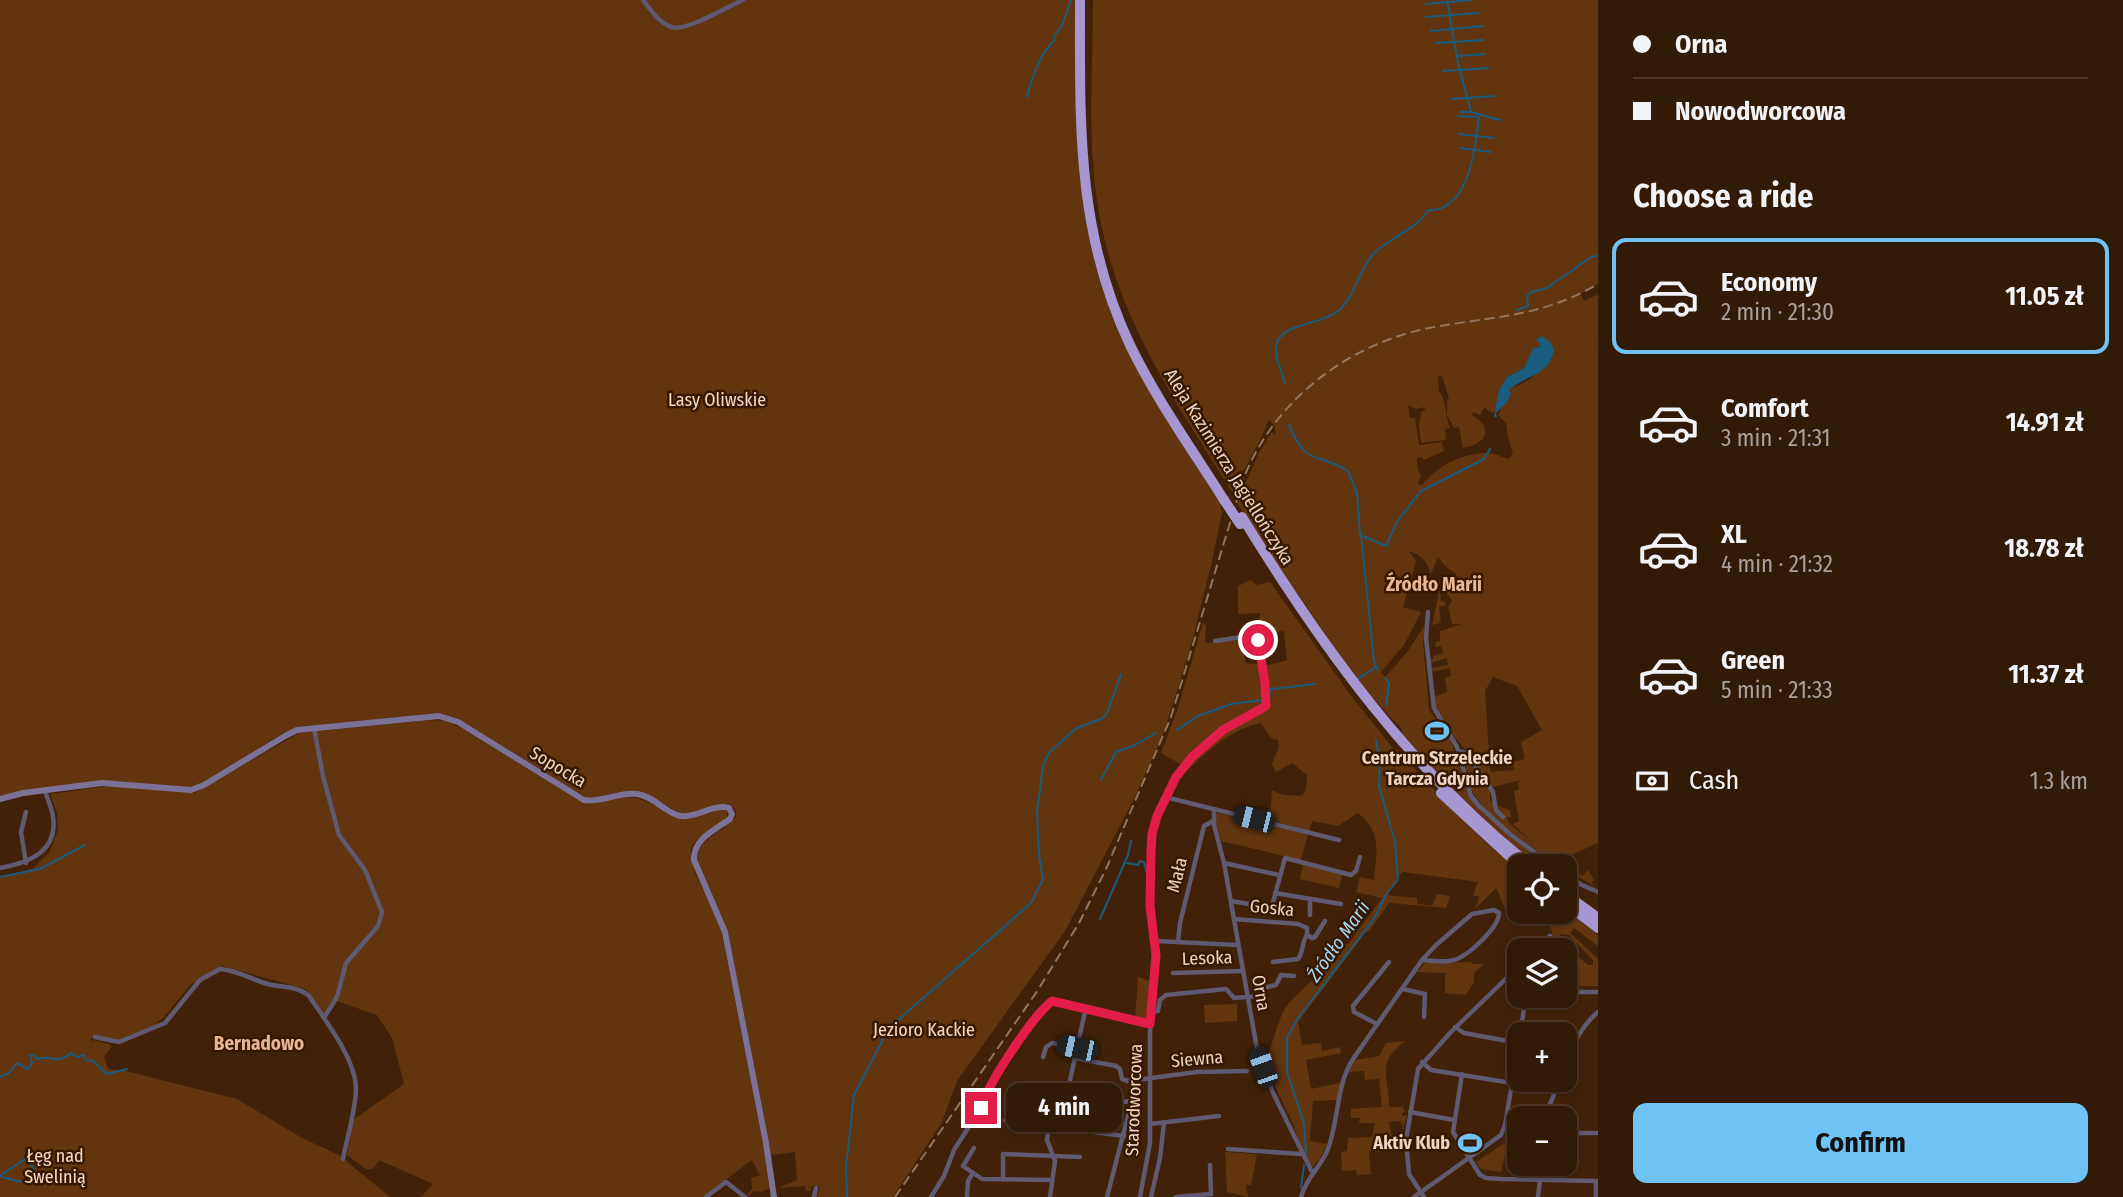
<!DOCTYPE html>
<html lang="en">
<head>
<meta charset="utf-8">
<style>
	:root { --surface:#311a06; --page:#3d2714; --text:#f1f3f6; --muted:#a8a19b; --line:#4c3828; --accent:#6fc2f4 }
	body { margin:0; font-family:"Fira Sans Condensed",sans-serif; background:var(--page); color:var(--text); height:100vh; display:flex; flex-direction:column; font-size:26px; white-space:nowrap }
	* { box-sizing:border-box; margin:0 }
	p { font-size:23px; color:var(--muted) }
	.icon { flex:none; width:38px; height:38px; fill:none; stroke:currentColor; stroke-width:2; stroke-linecap:round; stroke-linejoin:round }
	.map { position:relative; flex:1; overflow:hidden }
	.drawer { display:flex; flex-direction:column; background:var(--surface); width:525px }
	.drawer>* { flex:none }
	.top-card { display:grid; align-content:center; height:154px; padding:0 35px; background:var(--surface) }
	.buttons { position:absolute; left:1507px; top:854px; display:grid; gap:14px }
	.buttons a { display:grid; place-items:center; width:70px; height:70px; border-radius:14px; background:var(--surface); box-shadow:0 2px 5px #0004,0 0 0 2px var(--line); font-size:35px }
	.end { position:absolute; width:32px; height:32px; margin:-16px; border:9px solid #e11d48; background:#fff; box-shadow:0 0 0 4px #fff }
	.from { border-radius:50% }
	.bubble { position:absolute; height:49px; border-radius:14px; background:var(--surface); box-shadow:0 2px 5px #0004,0 0 0 2px var(--line); font-size:23px; font-weight:700; line-height:49px; text-align:center }
	.car { position:absolute; width:21px; height:42px; margin:-21px -10px; border-radius:9px; box-shadow:0 0 5px 2px #0007; background:linear-gradient(#222 24%,#8ab4d8 0 40%,#222 0 76%,#8ab4d8 0 86%,#222 0) }
	.top-card b { display:flex; align-items:center; gap:24px; height:66px; font-size:26px }
	.top-card b+b { border-top:2px solid var(--line) }
	.top-card i { width:18px; height:18px; background:var(--text) }
	ul { padding:0; list-style:none }
	li { display:flex; align-items:center; gap:21px; height:116px; margin:0 14px 10px; padding:0 21px; border:4px solid transparent; border-radius:14px }
	li div { flex:1 }
	li b { display:block; font-size:26px }
	li em { font-style:normal; font-weight:700 }
	li.on { border-color:var(--accent) }
	li>.icon { width:63px; height:63px; stroke-width:1.5 }
	h2 { padding:0 35px; font-size:32px; line-height:84px }
	.pay { display:flex; align-items:center; gap:18px; height:77px; padding:0 35px; font-size:26px }
	.pay p { margin-inline-start:auto }
	.button { display:flex; gap:14px; margin-top:auto; padding:14px 35px }
	.button a { flex:1; height:80px; border-radius:14px; background:var(--accent); color:#111; font-size:28px; font-weight:700; line-height:80px; text-align:center }
	main { display:flex; flex:1; min-height:0 }
	.map>svg:first-child { display:block }
	.green { fill:#62350f; fill-rule:evenodd }
	.water { fill:#185c7f }
	.lines { fill:none; stroke-linecap:round; stroke-linejoin:round }
	.stream { stroke:#185c7f; stroke-width:2 }
	.minor { stroke:#5f5971; stroke-width:4.5 }
	.secondary { stroke:#7c7298; stroke-width:6 }
	.motorway { stroke:#a696d1; stroke-width:10 }
	.rail { stroke:#92755f; stroke-width:2; stroke-dasharray:10 5; stroke-linecap:butt }
	.motorway-bridge { stroke:#a696d1; stroke-width:10 }
	.route { stroke:#e11d48; stroke-width:9 }
	.labels { text-anchor:middle; stroke-width:5; stroke-linejoin:round; paint-order:stroke }
	.park-label { font-size:18px; fill:#f8d8c2; stroke:#361800 }
	.street-label { font-size:18px; fill:#eed4c2; stroke:#361800 }
	.poi-label { font-size:18px; font-weight:bold; fill:#eed4c2; stroke:#361800 }
	.neighbourhood-label { font-size:19px; font-weight:bold; fill:#e9b693; stroke:#361800 }
	.water-label { font-size:19px; font-style:italic; fill:#a3d6f7; stroke:#361800 }
</style>
</head>
<body>
<main>
<div class="map">
<svg width="1598" height="1197" viewBox="0 0 1598 1197">
	<rect width="100%" height="100%" fill="#412208"/>
	<g class="green">
		<path d="M0 0H1076C1075 118 1073 240 1126 348 1153 402 1189 451 1220 503L1222 513 1211 566 1189 653 1163 735 1132 803 1065 931 957 1081 942 1122 893 1197H817L820 1186H811V1191H806L805 1186 778 1188 797 1180 795 1152 771 1155 728 932 697 860C698 837 723 833 736 817V811L731 805C714 800 700 815 683 813 669 811 657 795 639 792 620 788 604 799 586 797L460 720 438 713 296 728 281 734 203 783 189 788 115 781 0 797Z"/>
		<path d="M1093 0H1598V284L1580 294 1585 301 1598 294V843L1562 859 1547 852 1568 865 1582 876 1588 870 1594 880 1591 883 1598 888 1565 869 1564 866H1560C1536 849 1490 821 1475 796 1468 783 1466 767 1462 753L1466 755 1468 752C1453 735 1437 721 1434 697L1447 692 1445 678 1451 676 1450 668 1431 672V668L1448 665 1447 658 1430 663V660L1433 659V656L1443 653 1441 646 1435 647 1436 642 1440 641V631L1462 624H1452L1448 607 1452 601 1448 594 1440 592 1441 601 1446 602 1445 606H1439L1441 623 1432 625 1439 592 1447 578 1451 589 1452 577H1456V574L1444 565 1438 557 1431 574C1427 562 1422 555 1409 551L1416 561 1403 607 1421 612 1404 645 1381 672 1385 677 1408 651 1425 625 1423 642 1429 710 1450 738 1469 796 1479 809 1506 833 1550 866H1538L1491 827 1400 736 1402 729 1361 686 1246 518 1237 502 1259 453 1272 432 1275 435V427L1269 419C1261 444 1243 468 1233 493 1171 395 1108 305 1095 186 1088 124 1093 62 1093 0ZM1539 342 1552 359 1530 379 1515 387 1513 385 1509 390 1511 394 1505 404H1503L1498 415 1506 423 1508 438 1513 452 1509 459C1502 457 1494 453 1487 453 1463 453 1436 466 1422 485L1418 484 1421 475 1417 468V458L1421 457 1424 460 1444 451 1442 442 1419 445 1415 418H1410L1408 405 1416 409 1425 407V410L1421 412 1419 426 1421 443 1446 440 1445 429 1450 428C1445 417 1447 400 1439 391L1438 377 1442 376 1449 398 1447 401V415L1454 428 1459 427 1463 448C1486 444 1495 429 1472 415L1473 412 1480 415 1484 408 1493 413 1497 407 1499 390 1507 377 1524 368 1533 348 1540 347ZM1493 677 1517 686 1542 730 1521 742 1525 759 1513 762 1514 769 1512 770 1491 772 1490 768 1485 691ZM1521 780 1518 783 1519 789 1514 791 1519 821 1513 824 1534 844 1509 823 1507 817H1511L1510 810 1497 806 1498 811 1494 801H1490V790L1493 787Z"/>
		<path d="M1251 580 1256 585 1270 582 1352 697 1395 751 1397 749C1435 792 1475 834 1519 872V909L1505 908 1496 888 1474 910 1480 897 1473 895 1478 882 1403 872 1398 876 1388 895 1417 898V904L1432 906 1437 894 1450 896 1446 908 1389 903 1369 932H1366L1298 1022 1302 1045 1321 1043 1322 1051 1340 1047 1341 1053 1306 1060 1311 1089 1340 1083 1338 1100 1313 1101 1310 1141 1327 1144 1319 1160 1312 1167C1301 1155 1299 1139 1293 1124 1283 1101 1271 1082 1265 1058 1275 1043 1275 1024 1286 1007 1295 995 1307 985 1317 976 1323 971 1326 959 1329 951L1349 943 1382 898 1356 892 1360 877 1374 880C1376 852 1383 833 1358 813L1338 826 1312 821 1309 832 1262 817 1267 815 1271 806 1272 790 1283 795 1302 796 1306 789 1307 775 1292 763 1276 772 1272 764 1279 747 1278 740 1271 738 1261 723C1232 729 1210 749 1189 769L1161 753 1178 708 1203 622 1206 626 1205 643 1239 640 1246 663 1269 665 1287 660 1284 631 1262 634 1257 632 1260 613 1238 614V586Z"/>
		<path d="M431 720 447 721 463 729 582 802C595 805 602 801 615 798 639 794 653 804 673 816L721 809 727 811V817L695 842 691 849V857L695 873 720 923 765 1153 770 1188 761 1192 753 1191 749 1196 747 1195 752 1189 751 1178 760 1175 752 1160 703 1197H421L433 1184 379 1160 373 1169H366L347 1155 353 1120 404 1084 392 1038 377 1015 334 1000 326 1014H323L306 989 222 966 191 984 164 1017 146 1032 119 1043 91 1038 92 1043 93 1040 109 1044 112 1047 104 1056 108 1069 126 1071 237 1099 302 1138 339 1155 390 1197H0V876L32 869 49 853 58 830 57 813 50 794 108 786 195 793 299 733Z"/>
		<path d="M1217 813 1308 834 1301 860 1221 841 1215 820Z"/>
		<path d="M1303 865 1342 875 1339 888 1300 879Z"/>
		<path d="M1565 909 1598 935V946L1574 928 1570 933 1598 959V986H1576L1575 963 1571 955 1574 953 1588 965H1593V960L1569 935 1560 934V939L1571 950 1569 951 1553 935 1549 923 1546 925 1528 912H1564Z"/>
		<path d="M1471 962 1472 964H1484L1474 973V982L1466 995 1445 993V973L1417 972 1425 963Z"/>
		<path d="M1138 977 1153 982 1148 1021 1135 1018Z"/>
		<path d="M1237 1004V1021L1205 1023 1204 1005Z"/>
		<path d="M1406 1041C1374 1063 1390 1076 1389 1107H1403L1405 1112 1402 1113V1116L1407 1115 1403 1130 1401 1121 1389 1122 1391 1134H1403L1404 1149 1369 1151 1371 1174 1357 1175 1356 1170 1342 1171 1341 1152 1347 1151 1348 1138 1372 1137 1375 1123H1359L1360 1118H1351V1109L1382 1107 1379 1079 1365 1080 1364 1071 1347 1072 1354 1060 1379 1056 1386 1043Z"/>
		<path d="M1509 1140 1501 1172 1481 1169 1476 1162Z"/>
		<path d="M1225 1152 1257 1154 1251 1185H1246L1248 1197 1227 1192Z"/>
	</g>
	<path class="water" d="M1542 336 1549 341 1554 349C1550 376 1526 375 1509 390L1511 394 1507 402 1496 413 1497 417H1494L1499 390 1507 377 1524 368 1533 348 1540 347 1539 342 1536 340Z"/>
	<g class="lines">
		<g class="stream">
			<path d="M1447 0 1458 63 1471 112 1500 120"/>
			<path d="M1426 4 1472 0"/>
			<path d="M1426 17 1478 13"/>
			<path d="M1431 31 1483 26"/>
			<path d="M1437 43 1483 40"/>
			<path d="M1458 56 1485 54"/>
			<path d="M1443 71 1488 68"/>
			<path d="M1027 97C1032 77 1040 53 1055 40L1054 36 1062 26 1071 0"/>
			<path d="M1452 99 1494 96"/>
			<path d="M1461 112H1470"/>
			<path d="M1458 116 1478 117"/>
			<path d="M1459 134 1494 138"/>
			<path d="M1460 148 1491 152"/>
			<path d="M1517 310 1528 306 1527 296 1531 292 1547 288 1591 257 1598 256"/>
			<path d="M1285 383C1281 370 1270 348 1280 337 1292 323 1322 324 1338 311 1356 296 1359 268 1375 252 1393 236 1414 231 1429 210 1469 212 1476 145 1479 117"/>
			<path d="M1289 425C1307 468 1316 451 1348 471L1357 493 1360 534"/>
			<path d="M1361 535 1374 661 1378 670"/>
			<path d="M1363 536 1386 546 1387 544"/>
			<path d="M1388 542 1397 522 1421 491 1484 459 1490 449"/>
			<path d="M1385 678 1389 683 1386 705"/>
			<path d="M1358 679 1376 667"/>
			<path d="M1269 699 1270 690 1272 689 1315 684"/>
			<path d="M1177 730 1198 716 1231 704 1263 700"/>
			<path d="M1101 780 1116 752 1135 745 1156 733"/>
			<path d="M1127 863 1138 865 1140 861 1144 862 1147 874"/>
			<path d="M0 877 40 869 85 845"/>
			<path d="M1035 895 1043 880 1039 854 1037 812 1043 766 1049 753 1075 729 1103 718 1108 711 1121 674"/>
			<path d="M1100 919 1128 855 1131 841"/>
			<path d="M87 1060 93 1061 107 1074 127 1069"/>
			<path d="M0 1077 9 1073 17 1063 28 1069 32 1063 30 1055H33L38 1059C51 1054 56 1066 71 1053L77 1057 84 1055 85 1059"/>
			<path d="M1306 1153 1304 1123 1287 1072V1038L1298 1018 1374 919 1386 895 1398 879 1395 842 1379 786 1380 762 1376 741"/>
			<path d="M0 1176 26 1158 34 1170"/>
			<path d="M2 1177 22 1182"/>
			<path d="M1301 1188 1304 1165"/>
			<path d="M847 1197 846 1167 854 1095 889 1028 1030 904 1035 896"/>
		</g>
		<g class="minor">
			<path d="M643 0C650 9 659 23 671 27 686 32 727 7 743 0"/>
			<path d="M1428 612 1426 638 1434 708 1457 747 1471 796 1479 806 1510 834 1553 866"/>
			<path d="M314 728 323 776 339 835 365 870 382 912 378 926 346 963 337 997 324 1018"/>
			<path d="M1458 752H1464L1469 756 1493 792 1496 810 1503 817"/>
			<path d="M1165 797 1339 840"/>
			<path d="M1214 810V825L1224 863 1257 1049 1273 1093 1312 1172"/>
			<path d="M26 863 21 832 26 812"/>
			<path d="M1224 863 1279 875"/>
			<path d="M0 868C28 863 58 852 53 817 52 808 47 799 45 790"/>
			<path d="M1564 874 1582 885 1598 892"/>
			<path d="M1275 893 1341 904"/>
			<path d="M1231 901 1267 907 1272 906 1285 858 1351 875 1356 871 1360 857"/>
			<path d="M1310 915V899"/>
			<path d="M1234 919 1298 924 1307 928V935L1312 938 1315 937 1325 921"/>
			<path d="M1156 941 1238 945"/>
			<path d="M1178 942 1180 923 1204 826 1213 821"/>
			<path d="M1535 950 1550 936 1563 950"/>
			<path d="M1564 951 1572 965 1573 993"/>
			<path d="M1273 962 1298 959C1304 952 1301 943 1307 935"/>
			<path d="M1173 973 1243 971"/>
			<path d="M1403 989 1425 994 1424 1017"/>
			<path d="M1564 992H1598"/>
			<path d="M1152 1012 1158 1011 1160 1000 1166 995 1226 989 1234 998 1258 996 1263 988 1276 985 1281 975 1294 976"/>
			<path d="M1377 1024 1354 1012 1353 1006 1389 962"/>
			<path d="M1455 1027 1464 1033 1519 1043"/>
			<path d="M1520 1034 1524 1009 1534 996"/>
			<path d="M95 1037 119 1042 165 1023 200 980 220 969C236 970 249 978 264 983 279 988 297 985 309 996 325 1020 355 1058 356 1088 356 1109 347 1138 343 1159"/>
			<path d="M1043 1057 1046 1047 1052 1043 1077 1048"/>
			<path d="M1075 1058 1116 1066 1120 1069 1122 1079 1128 1081 1197 1072 1247 1071"/>
			<path d="M1422 1062 1431 1070 1556 1090"/>
			<path d="M1564 1070C1573 1047 1578 1029 1598 1012"/>
			<path d="M1462 1074 1453 1132 1480 1175 1486 1178 1501 1179 1598 1181"/>
			<path d="M1027 1088 1122 1102 1131 1101"/>
			<path d="M1067 1094 1086 1007"/>
			<path d="M1410 1112 1454 1120"/>
			<path d="M1547 1118 1550 1104 1560 1080"/>
			<path d="M1005 1120 1124 1136"/>
			<path d="M1150 1124 1219 1116"/>
			<path d="M1049 1126 1047 1140 1055 1161 1050 1197"/>
			<path d="M1512 1131H1519"/>
			<path d="M1564 1133H1598"/>
			<path d="M974 1148 963 1166 982 1179 1052 1180"/>
			<path d="M1228 1149 1301 1154"/>
			<path d="M1003 1179V1154L1080 1157"/>
			<path d="M1553 1180V1167"/>
			<path d="M706 1197 726 1182 745 1197"/>
			<path d="M814 1197 816 1188"/>
			<path d="M931 1197 944 1176 954 1150 981 1108 989 1086 1041 1012 1052 1001 1150 1024"/>
			<path d="M967 1197 968 1181 973 1173"/>
			<path d="M1107 1197 1137 1081"/>
			<path d="M1140 1197 1150 1143V1031L1156 955 1150 906 1154 827 1170 787 1192 757 1229 725 1263 710 1266 703 1258 641 1241 637 1215 641"/>
			<path d="M1151 1197 1160 1158 1164 1123"/>
			<path d="M1176 1197 1211 1194 1210 1165"/>
			<path d="M1301 1197C1307 1176 1321 1167 1328 1149 1339 1120 1336 1085 1353 1059L1422 960 1435 946 1472 914 1494 910 1499 913C1499 927 1471 953 1457 959 1447 963 1433 961 1422 960"/>
			<path d="M1414 1197 1501 1135 1505 1125 1519 1042"/>
			<path d="M1424 1197 1409 1174 1406 1140 1418 1069 1450 1033 1519 966"/>
			<path d="M1538 1197 1542 1164"/>
			<path d="M1596 1197V1181"/>
		</g>
		<path class="secondary" d="M0 799 23 793 102 783 191 790 204 785 285 736 297 730 439 716 458 722 584 800C602 803 618 792 637 794 656 797 666 814 681 816 698 818 713 803 729 808L732 814 730 819C715 830 693 839 694 860L725 932 766 1143 774 1197"/>
		<g class="motorway">
			<path d="M1080 0C1080 123 1076 231 1130 345 1156 399 1192 449 1224 500"/>
			<path d="M1242 517C1322 647 1411 771 1531 866"/>
			<path d="M1441 793 1520 866"/>
			<path d="M1564 893 1598 918"/>
			<path d="M1564 902 1598 928"/>
		</g>
		<path class="rail" d="M895 1197 1038 990 1079 923 1106 869 1171 717 1243 480C1273 401 1348 344 1429 328 1492 316 1540 318 1598 284"/>
		<path class="motorway-bridge" d="M1224 500 1240 524"/>
	</g>
	<g class="lines">
		<path class="route" d="M981 1108C988 1083 1032 1017 1052 1001L1150 1024 1156 955 1150 906 1151 851 1152 834 1157 816 1176 777 1192 757 1223 730 1266 706 1265 683 1258 640"/>
	</g>
	<defs>
		<g id="stadium-bare" transform="scale(1.89)"><path d="M0-5a6.5 5 0 1 0 0 10a6.5 5 0 1 0 0-10ZM-3.5-1.8h7v3.6h-7Z" fill="#6fc2f4" stroke="#361800" stroke-width="2.5" paint-order="stroke"/></g>
	</defs>
	<g fill-rule="evenodd">
		<use href="#stadium-bare" x="1437" y="731"/>
		<use href="#stadium-bare" x="1470" y="1143"/>
	</g>
	<g class="labels">
		<g class="park-label">
			<text x="717" y="406">Lasy Oliwskie</text>
			<text x="924" y="1036">Jezioro Kackie</text>
			<text x="55" y="1162">Łęg nad<tspan x="55" dy="21">Swelinią</tspan></text>
		</g>
		<g class="street-label">
			<text transform="translate(1229 467) rotate(58)" y="6">Aleja Kazimierza Jagiellończyka</text>
			<text transform="translate(558 767) rotate(31)" y="6">Sopocka</text>
			<text transform="translate(1177 875) rotate(-76)" y="6">Mała</text>
			<text transform="translate(1272 908) rotate(6)" y="6">Goska</text>
			<text transform="translate(1207 958) rotate(-2)" y="6">Lesoka</text>
			<text transform="translate(1261 993) rotate(80)" y="6">Orna</text>
			<text transform="translate(1197 1059) rotate(-5)" y="6">Siewna</text>
			<text transform="translate(1134 1100) rotate(-88)" y="6">Starodworcowa</text>
		</g>
		<g class="poi-label">
			<text x="1437" y="764">Centrum Strzeleckie<tspan x="1437" dy="21">Tarcza Gdynia</tspan></text>
			<text x="1450" y="1149" text-anchor="end">Aktiv Klub</text>
		</g>
		<g class="neighbourhood-label">
			<text x="1434" y="591">Źródło Marii</text>
			<text x="259" y="1050">Bernadowo</text>
		</g>
		<g class="water-label">
			<text transform="translate(1338 941) rotate(-55)" y="7">Źródło Marii</text>
		</g>
	</g>
</svg>
<div class="buttons">
<a><svg class="icon" aria-label="locate" viewBox="0 0 24 24"><circle cx="12" cy="12" r="6"/><path d="M12 2v4M12 18v4M2 12h4M18 12h4"/></svg></a>
<a><svg class="icon" aria-label="layers" viewBox="0 0 24 24"><path d="M12 4l9 5-9 5-9-5zM3 14l9 5 9-5"/></svg></a>
<a>+</a>
<a>−</a>
</div>
<i class="end from" style="left:1258px;top:640px"></i>
<i class="end" style="left:981px;top:1108px"></i>
<div class="bubble" style="left:1006px;top:1083px;width:116px">4 min</div>
<i class="car" style="left:1254px;top:819px;rotate:284deg"></i>
<i class="car" style="left:1077px;top:1048px;rotate:282deg"></i>
<i class="car" style="left:1263px;top:1067px;rotate:341deg"></i>
</div>
<section class="drawer">
<div class="top-card">
<b><i class="from"></i>Orna</b>
<b><i></i>Nowodworcowa</b>
</div>
<h2>Choose a ride</h2>
<ul>
<li class="on"><svg class="icon" aria-label="car" viewBox="0 0 24 24"><path d="M5 17H2v-5l4-1 3-4h7l3 4 3 1v5h-3M9 17h6M6 11h13"/><circle cx="7" cy="17" r="2"/><circle cx="17" cy="17" r="2"/></svg><div><b>Economy</b><p>2 min · 21:30</p></div><em>11.05 zł</em></li>
<li><svg class="icon" aria-label="car" viewBox="0 0 24 24"><path d="M5 17H2v-5l4-1 3-4h7l3 4 3 1v5h-3M9 17h6M6 11h13"/><circle cx="7" cy="17" r="2"/><circle cx="17" cy="17" r="2"/></svg><div><b>Comfort</b><p>3 min · 21:31</p></div><em>14.91 zł</em></li>
<li><svg class="icon" aria-label="car" viewBox="0 0 24 24"><path d="M5 17H2v-5l4-1 3-4h7l3 4 3 1v5h-3M9 17h6M6 11h13"/><circle cx="7" cy="17" r="2"/><circle cx="17" cy="17" r="2"/></svg><div><b>XL</b><p>4 min · 21:32</p></div><em>18.78 zł</em></li>
<li><svg class="icon" aria-label="car" viewBox="0 0 24 24"><path d="M5 17H2v-5l4-1 3-4h7l3 4 3 1v5h-3M9 17h6M6 11h13"/><circle cx="7" cy="17" r="2"/><circle cx="17" cy="17" r="2"/></svg><div><b>Green</b><p>5 min · 21:33</p></div><em>11.37 zł</em></li>
</ul>
<div class="pay"><svg class="icon" aria-label="cash" viewBox="0 0 24 24"><path d="M3 7h18v10H3z"/><circle cx="12" cy="12" r="2"/></svg>Cash<p>1.3 km</p></div>
<div class="button"><a>Confirm</a></div>
</section>
</main>
</body>
</html>
